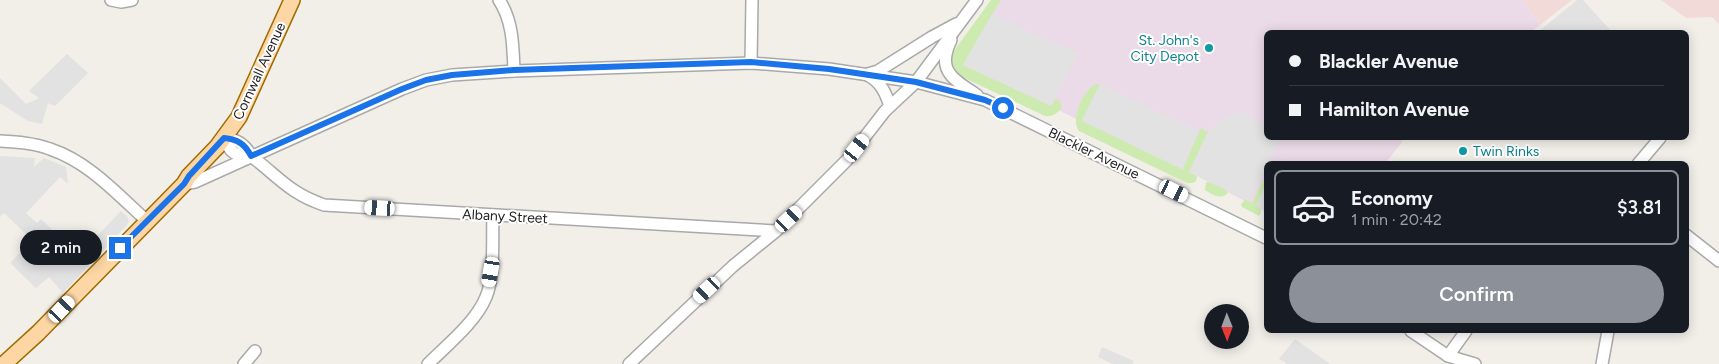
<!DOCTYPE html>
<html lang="en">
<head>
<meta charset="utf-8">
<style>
	:root { --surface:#171b24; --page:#20242c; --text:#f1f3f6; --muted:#9ea1a6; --line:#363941; --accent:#8c9099 }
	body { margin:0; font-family:Figtree,sans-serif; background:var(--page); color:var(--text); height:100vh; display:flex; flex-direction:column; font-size:19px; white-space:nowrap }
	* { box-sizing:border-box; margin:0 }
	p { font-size:16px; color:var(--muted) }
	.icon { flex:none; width:28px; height:28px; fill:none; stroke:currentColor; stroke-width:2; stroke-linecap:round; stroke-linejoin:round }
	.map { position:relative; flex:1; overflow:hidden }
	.drawer { position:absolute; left:1264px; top:161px; width:425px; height:172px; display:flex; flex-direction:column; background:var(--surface); border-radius:8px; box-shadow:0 2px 12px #0003 }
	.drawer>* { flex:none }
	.top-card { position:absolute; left:1264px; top:30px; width:425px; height:110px; border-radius:8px; box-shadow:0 2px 12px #0003; display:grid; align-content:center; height:110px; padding:0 25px; background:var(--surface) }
	.needle { width:32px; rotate:179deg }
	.fabs { position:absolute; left:1204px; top:304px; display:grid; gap:10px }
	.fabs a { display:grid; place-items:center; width:45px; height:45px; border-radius:50%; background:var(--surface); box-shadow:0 2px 12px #0003; font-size:25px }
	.end { position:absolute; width:22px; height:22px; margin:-11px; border:6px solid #1a73e8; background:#fff; box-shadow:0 0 0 2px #fff }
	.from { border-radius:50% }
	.bubble { position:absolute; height:35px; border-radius:18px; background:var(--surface); box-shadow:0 2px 12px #0003; font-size:16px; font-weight:600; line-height:35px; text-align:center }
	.car { position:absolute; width:15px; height:30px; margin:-15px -8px; border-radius:6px; box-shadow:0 0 4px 1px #0007; background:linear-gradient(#fff 24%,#345 0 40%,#fff 0 76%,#345 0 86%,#fff 0) }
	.top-card b { display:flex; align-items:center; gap:18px; height:48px; font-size:19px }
	.top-card b+b { border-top:1px solid var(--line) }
	.top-card i { width:12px; height:12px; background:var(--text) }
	ul { padding:9px 0 0; list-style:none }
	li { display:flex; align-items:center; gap:15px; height:75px; margin:0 10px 8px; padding:0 15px; border:2px solid transparent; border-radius:8px }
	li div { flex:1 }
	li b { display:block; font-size:19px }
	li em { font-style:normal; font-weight:600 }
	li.selected { border-color:var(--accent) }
	li>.icon { width:45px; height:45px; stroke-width:1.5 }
	.cta { display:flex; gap:10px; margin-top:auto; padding:10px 25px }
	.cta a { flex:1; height:58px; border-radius:30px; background:var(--accent); color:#fff; font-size:20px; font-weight:600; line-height:58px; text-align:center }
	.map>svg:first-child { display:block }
	.commercial { fill:#f2dad9 }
	.industrial { fill:#ebdbe8 }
	.grass { fill:#cdebb0 }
	.parking { fill:#e2e2e2 }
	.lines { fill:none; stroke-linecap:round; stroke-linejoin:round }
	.minor-casing { stroke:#a9a9a9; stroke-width:14 }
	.major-casing { stroke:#a06b00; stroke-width:18 }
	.minor { stroke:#fff; stroke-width:11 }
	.major { stroke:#fcd6a4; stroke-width:15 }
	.route { stroke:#1a73e8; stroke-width:6 }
	.culture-dot { fill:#0f9aa8; stroke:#fff; stroke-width:2 }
	.labels { text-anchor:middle; stroke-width:4; stroke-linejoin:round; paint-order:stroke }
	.culture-label { font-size:14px; fill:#0d838f; stroke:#fff; text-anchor:end }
	.street-label { font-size:14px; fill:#222; stroke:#fff }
</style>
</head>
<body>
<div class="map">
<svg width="1719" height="364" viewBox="0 0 1719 364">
	<rect width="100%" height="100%" fill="#f2efe9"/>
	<g class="commercial">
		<path d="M1522 0H1572L1540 25Z"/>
		<path d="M1661 0H1719V24L1712 17 1686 18Z"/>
	</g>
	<path class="industrial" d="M1001 0H1522L1540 25 1530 32H1266V138H1405L1385 164H1266V212L1197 176 963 65Z"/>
	<g class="grass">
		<path d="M991 0H1001L963 65 1052 105 1055 99 1060 101 1062 107C1058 113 1053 117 1045 116L958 75C953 67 951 61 953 52Z"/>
		<path d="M1096 84H1100L1082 121 1182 169 1201 128 1208 132 1189 172 1197 176 1196 181 1193 183H1187L1079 131C1070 119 1083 90 1096 84Z"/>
		<path d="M1266 174V184L1256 205 1260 208 1261 212 1259 216 1242 207 1241 205 1245 199 1252 203Z"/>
		<path d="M1206 182H1209L1226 190 1228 193C1221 200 1212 195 1205 190Z"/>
	</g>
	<g class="parking">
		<path d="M1577 0H1583L1612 32H1538Z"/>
		<path d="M992 14 1078 54 1051 106 963 65Z"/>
		<path d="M67 54 88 73 55 106 48 103 42 124 28 121 0 103V78L26 104 39 98 29 91Z"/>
		<path d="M1100 84 1199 131 1183 169 1082 120Z"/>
		<path d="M1240 112 1266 125V138H1278L1279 141 1268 164H1266V167L1249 201 1189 172 1208 132 1220 120Z"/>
		<path d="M0 156 35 158 34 167 44 158 66 167 68 184 60 177 26 213 37 223 41 219 79 255 121 211 127 216 129 221 127 225 63 293 49 277 36 288 10 263 32 240 4 213 0 217Z"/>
		<path d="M1266 184V212L1256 205Z"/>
		<path d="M1295 339 1330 364H1285L1286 363 1279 359Z"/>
		<path d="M1102 347 1134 361 1132 364H1113L1098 357Z"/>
	</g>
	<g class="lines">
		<g class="minor-casing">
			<g id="minor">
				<path d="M111 0 121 2 132 0"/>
				<path d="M499 0C513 21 513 46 514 71"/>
				<path d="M951 40C936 71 953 79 977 95"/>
				<path d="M751 63 752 0"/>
				<path d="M868 74 878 71 932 37 956 24"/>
				<path d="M869 76C881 82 886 94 890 106"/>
				<path d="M0 141C17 142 34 143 50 149 89 162 117 194 147 221"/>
				<path d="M249 156C234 156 230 152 224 138 237 139 245 144 251 156 279 177 289 193 324 205L776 231"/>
				<path d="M1638 164 1660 138"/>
				<path d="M184 184 195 182 402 89 426 80 452 75 514 71 751 63 829 69 916 82 985 100 1266 238"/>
				<path d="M1686 235 1719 261"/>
				<path d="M1411 331 1448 356 1475 364"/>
				<path d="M1448 356 1466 331"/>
				<path d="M244 364 255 351"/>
				<path d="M428 364C447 345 476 322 486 297 495 276 492 238 493 215"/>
				<path d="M629 364 733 266 776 231 847 160 885 111 916 82 977 0"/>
				<path d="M1602 364 1608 331"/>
			</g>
		</g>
		<g class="major-casing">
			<path id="major" d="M4 364 38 333 184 184 189 176 217 147 239 117 292 0"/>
		</g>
		<use href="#minor" class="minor"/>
		<use href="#major" class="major"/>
	</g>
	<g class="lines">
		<path class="route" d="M120 248 184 184 189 176 224 138C237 139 245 144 251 156L402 89 426 80 452 75 514 70 751 62 829 69 916 82 985 100 1003 108"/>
	</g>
	<g class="culture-dot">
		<circle cx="1209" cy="48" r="5"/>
		<circle cx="1463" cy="151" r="5"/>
	</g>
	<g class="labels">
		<g class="culture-label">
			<text x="1199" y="45">St. John's<tspan x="1199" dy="16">City Depot</tspan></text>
			<text x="1473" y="156" text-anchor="start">Twin Rinks</text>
		</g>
		<g class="street-label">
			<text transform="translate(259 71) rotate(-65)" y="5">Cornwall Avenue</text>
			<text transform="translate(1094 153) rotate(26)" y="5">Blackler Avenue</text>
			<text transform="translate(505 216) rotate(3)" y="5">Albany Street</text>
		</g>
	</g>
</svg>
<div class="fabs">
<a><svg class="needle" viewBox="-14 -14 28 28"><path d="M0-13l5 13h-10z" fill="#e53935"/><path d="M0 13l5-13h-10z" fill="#9ea1a6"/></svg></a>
</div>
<i class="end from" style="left:1003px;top:108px"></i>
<i class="end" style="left:120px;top:248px"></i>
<div class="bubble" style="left:20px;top:230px;width:82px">2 min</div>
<i class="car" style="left:857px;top:148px;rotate:38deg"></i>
<i class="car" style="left:1174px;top:191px;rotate:116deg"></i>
<i class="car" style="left:380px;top:208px;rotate:273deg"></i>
<i class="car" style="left:789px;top:219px;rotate:47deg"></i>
<i class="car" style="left:491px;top:272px;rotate:190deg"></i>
<i class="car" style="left:707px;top:290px;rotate:227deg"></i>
<i class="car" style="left:62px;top:309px;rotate:43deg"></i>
<div class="top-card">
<b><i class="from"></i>Blackler Avenue</b>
<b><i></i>Hamilton Avenue</b>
</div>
<section class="drawer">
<ul>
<li class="selected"><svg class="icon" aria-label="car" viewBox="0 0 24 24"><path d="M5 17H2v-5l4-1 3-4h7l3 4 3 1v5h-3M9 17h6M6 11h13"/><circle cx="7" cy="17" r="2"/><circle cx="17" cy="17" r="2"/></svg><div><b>Economy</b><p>1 min · 20:42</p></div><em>$3.81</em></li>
</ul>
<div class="cta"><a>Confirm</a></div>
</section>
</div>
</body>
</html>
